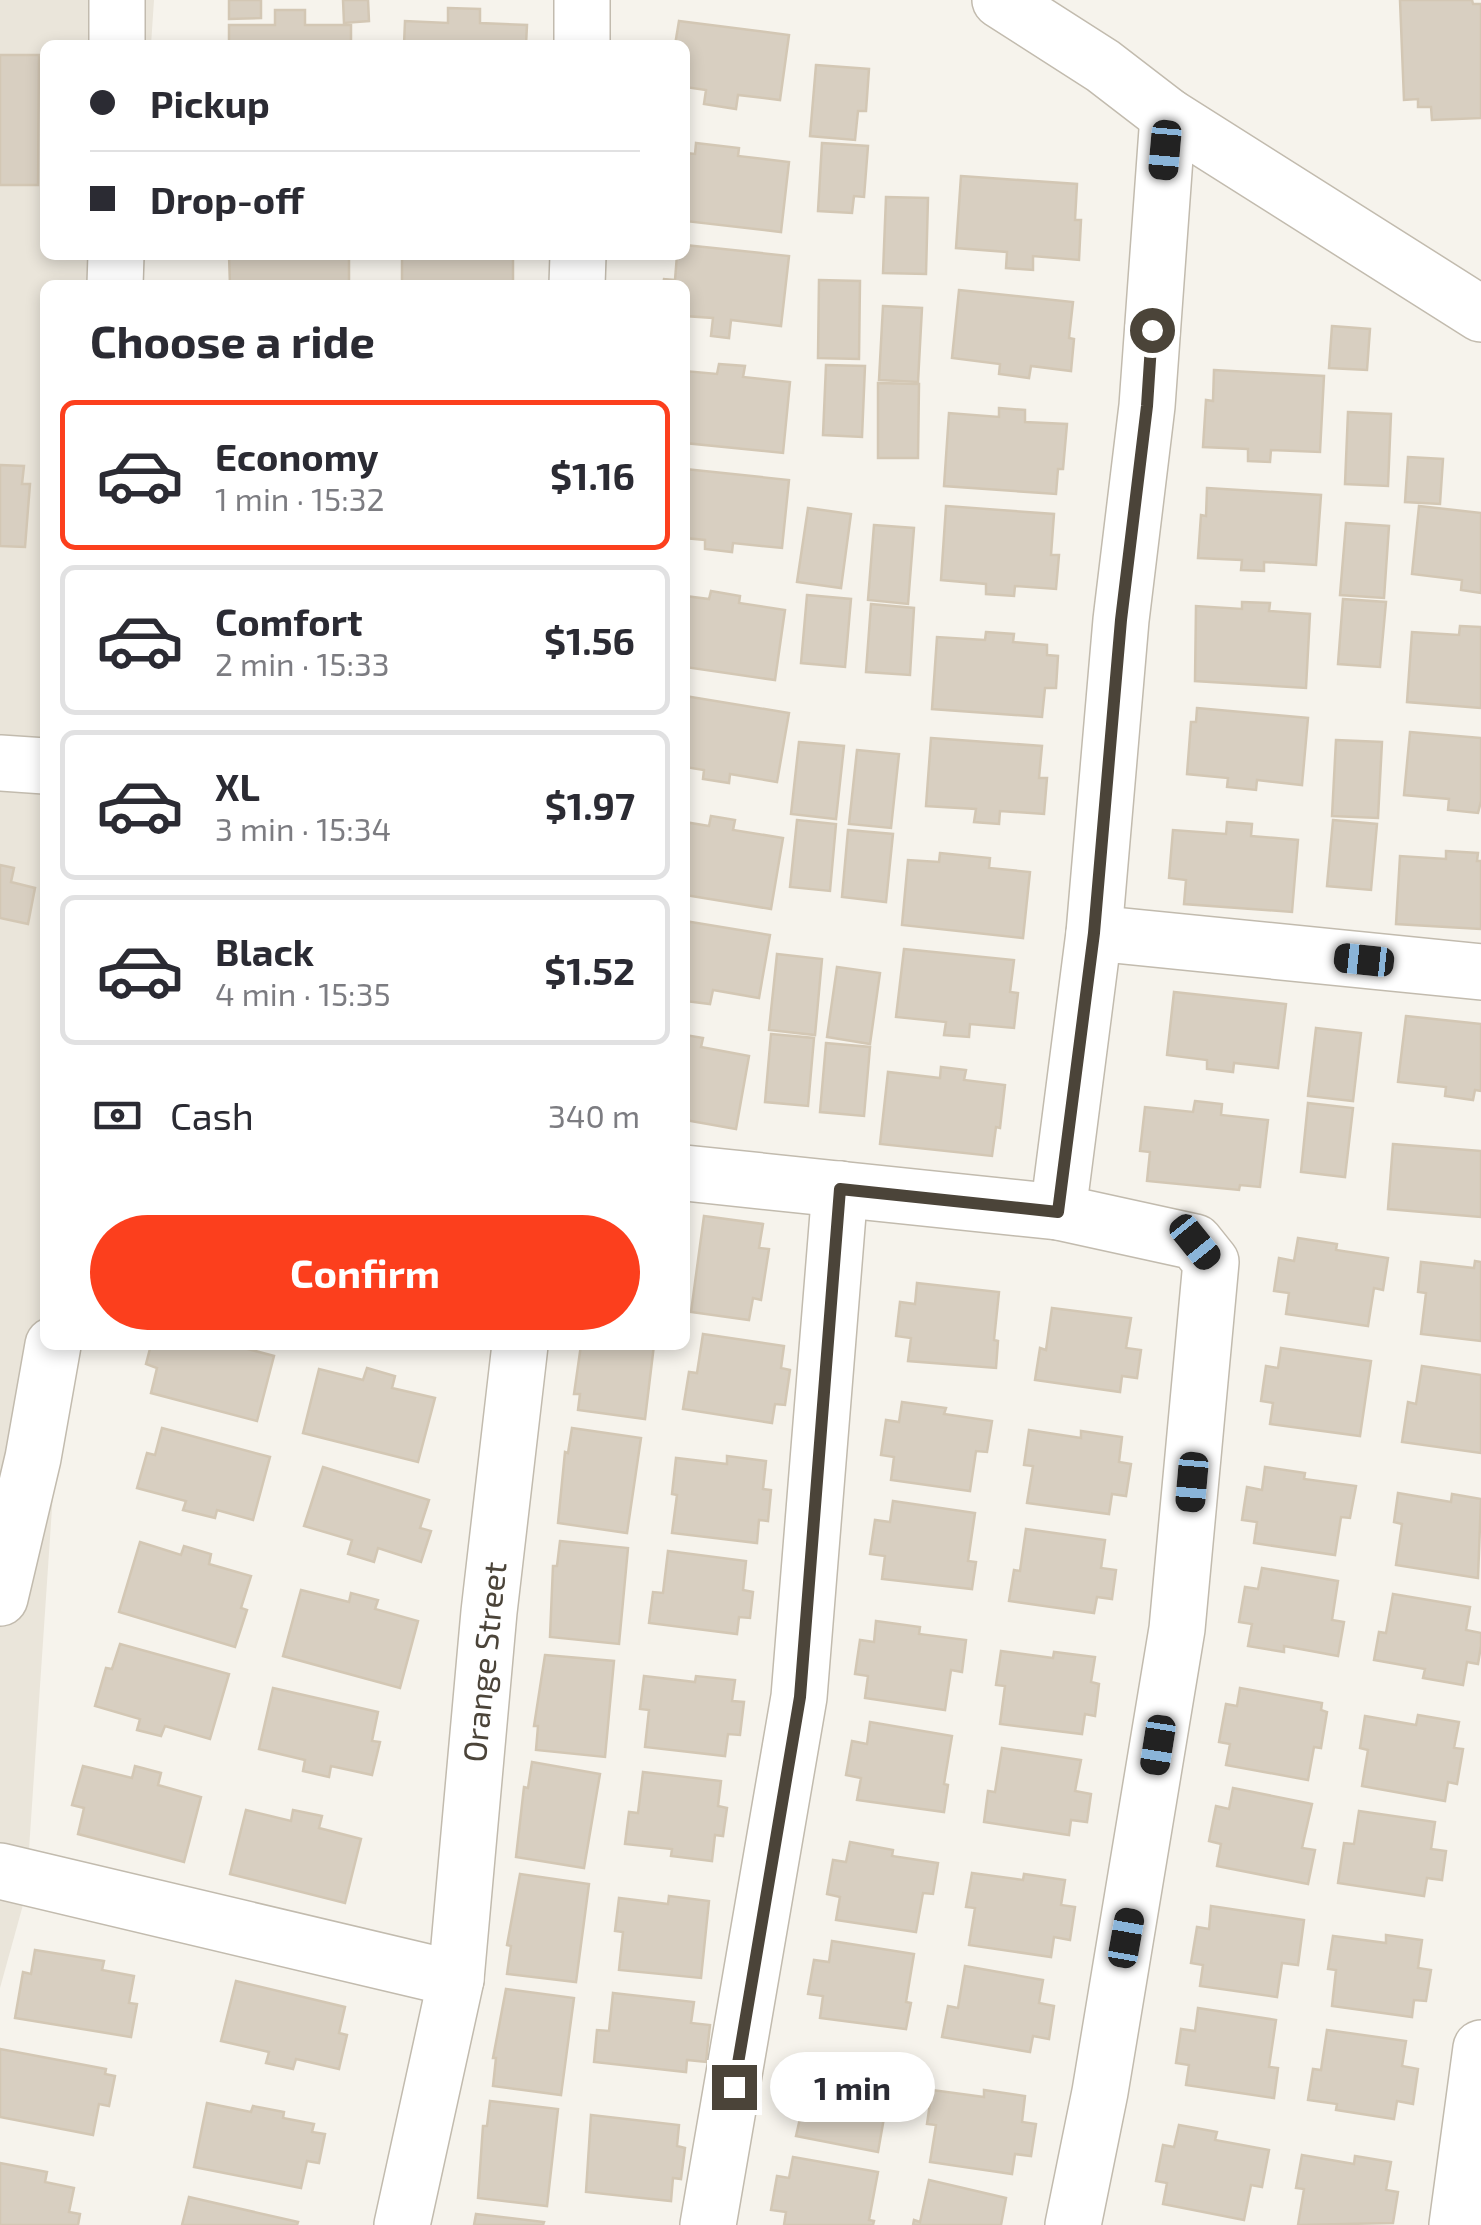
<!DOCTYPE html>
<html lang="en">
<head>
<meta charset="utf-8">
<style>
	:root { --surface:#fff; --page:#f2f2f3; --text:#2b2b33; --muted:#7c7c81; --line:#e1e1e2; --accent:#fc3f1d }
	body { margin:0; font-family:"Exo 2",sans-serif; background:var(--page); color:var(--text); height:100vh; display:flex; flex-direction:column; font-size:38px; white-space:nowrap }
	* { box-sizing:border-box; margin:0 }
	p { font-size:32px; color:var(--muted) }
	.icon { flex:none; width:55px; height:55px; fill:none; stroke:currentColor; stroke-width:2; stroke-linecap:round; stroke-linejoin:round }
	.map { position:relative; flex:1; overflow:hidden }
	.side { position:absolute; left:40px; top:280px; width:650px; height:1070px; display:flex; flex-direction:column; background:var(--surface); border-radius:15px; box-shadow:0 5px 15px #0003 }
	.side>* { flex:none }
	.top-card { position:absolute; left:40px; top:40px; width:650px; height:220px; border-radius:15px; box-shadow:0 5px 15px #0003; display:grid; align-content:center; height:220px; padding:0 50px; background:var(--surface) }
	.end { position:absolute; width:45px; height:45px; margin:-22px; border:12px solid #4b4439; background:#fff; box-shadow:0 0 0 5px #fff }
	.from { border-radius:50% }
	.bubble { position:absolute; height:70px; border-radius:35px; background:var(--surface); box-shadow:0 5px 15px #0003; font-size:32px; font-weight:700; line-height:70px; text-align:center }
	.car { position:absolute; width:30px; height:60px; margin:-30px -15px; border-radius:12px; box-shadow:0 0 8px 2px #0007; background:linear-gradient(#222 24%,#8ab4d8 0 40%,#222 0 76%,#8ab4d8 0 86%,#222 0) }
	.top-card b { display:flex; align-items:center; gap:35px; height:95px; font-size:38px }
	.top-card b+b { border-top:2px solid var(--line) }
	.top-card i { width:25px; height:25px; background:var(--text) }
	ul { padding:0; list-style:none }
	li { display:flex; align-items:center; gap:30px; height:150px; margin:0 20px 15px; padding:0 30px; border:5px solid var(--line); border-radius:15px }
	li div { flex:1 }
	li b { display:block; font-size:38px }
	li em { font-style:normal; font-weight:700 }
	li.on { border-color:var(--accent) }
	li>.icon { width:90px; height:90px; stroke-width:1.5 }
	h2 { padding:0 50px; font-size:45px; line-height:120px }
	.pay { display:flex; align-items:center; gap:25px; height:110px; padding:0 50px; font-size:38px }
	.pay p { margin-inline-start:auto }
	.cta { display:flex; gap:20px; margin-top:auto; padding:20px 50px }
	.cta a { flex:1; height:115px; border-radius:60px; background:var(--accent); color:#fff; font-size:40px; font-weight:700; line-height:115px; text-align:center }
	.map>svg:first-child { display:block }
	.residential { fill:#eae5da }
	.building { fill:#d8cfc1; stroke:#d3c7b4; stroke-width:2.5 }
	.lines { fill:none; stroke-linecap:round; stroke-linejoin:round }
	.minor-casing { stroke:#c2bbae; stroke-width:58 }
	.minor { stroke:#fff; stroke-width:55 }
	.route { stroke:#4b4439; stroke-width:12 }
	.labels { text-anchor:middle; stroke-width:10; stroke-linejoin:round; paint-order:stroke }
	.street-label { font-size:32px; fill:#4b4439; stroke:#fff }
</style>
</head>
<body>
<div class="map">
<svg width="1481" height="2225" viewBox="0 0 1481 2225">
	<rect width="100%" height="100%" fill="#f6f3ec"/>
	<path class="residential" d="M0 0H154L151 45H45V255H136L134 285H45V1345H63L26 1894 0 1988Z"/>
	<g class="building">
		<path d="M229 0H261V18L229 19Z"/>
		<path d="M343 0H368L369 21 344 23Z"/>
		<path d="M1400 0H1472L1473 4H1481V118L1432 120 1431 107H1418V99L1404 100Z"/>
		<path d="M448 8 480 9V23L527 25 526 45H404L405 21 448 23Z"/>
		<path d="M275 10H305V25H351V45H229V25H275Z"/>
		<path d="M679 21 789 35 780 100 738 95 736 109 704 104 706 90 685 87V45H675Z"/>
		<path d="M0 55H39L38 185H0Z"/>
		<path d="M816 65 869 69 866 111H858L855 140 810 136Z"/>
		<path d="M696 143 739 148 738 156 789 162 781 232 685 221V153L695 154Z"/>
		<path d="M822 143 868 146 864 197 854 196 852 213 818 211Z"/>
		<path d="M961 176 1077 184 1075 220H1081L1079 260 1033 256V270L1006 268 1007 252 956 248Z"/>
		<path d="M886 197 928 198 926 274 883 273Z"/>
		<path d="M685 245 789 256 781 326 731 320 729 338 711 336 713 318 685 316V285H663L664 279 675 280 677 255H685Z"/>
		<path d="M229 255H349V285H230Z"/>
		<rect x="402" y="255" width="111" height="30"/>
		<path d="M819 280 860 281 859 359 818 358Z"/>
		<path d="M959 290 1073 302 1069 338 1074 339 1071 371 1031 366 1029 378 999 374 1000 364 952 358Z"/>
		<path d="M883 306 922 308 918 382 879 380Z"/>
		<path d="M1332 326 1370 329 1367 370 1329 368Z"/>
		<path d="M719 364 745 366 743 377 790 382 783 453 685 443V371L717 374Z"/>
		<path d="M826 365 865 366 862 437 823 435Z"/>
		<path d="M1214 370 1324 376 1320 452 1271 450 1270 462 1248 461V449L1203 447 1206 400 1213 401Z"/>
		<path d="M878 383 919 384 918 458H878Z"/>
		<path d="M999 408 1025 410V422L1067 424 1063 469H1058L1056 494 944 486 949 413 999 417Z"/>
		<path d="M1348 412 1391 414 1388 486 1345 484Z"/>
		<path d="M1408 457 1443 459 1440 504 1405 502Z"/>
		<path d="M0 465 24 466 22 484H30L25 547 0 546Z"/>
		<path d="M685 469 789 480 782 548 733 543 732 552 705 549V540L685 538Z"/>
		<path d="M1207 488 1321 495 1316 565 1264 562V571L1241 570 1242 560 1198 558 1201 515 1206 516Z"/>
		<path d="M946 506 1054 514 1051 555H1059L1056 589 1015 586 1014 596 986 594V584L941 580Z"/>
		<path d="M1419 506 1481 513V593L1461 590 1462 580 1412 574Z"/>
		<path d="M808 508 851 514 841 588 797 582Z"/>
		<path d="M1346 523 1389 526 1384 598 1340 595Z"/>
		<path d="M874 525 914 528 908 604 868 600Z"/>
		<path d="M711 591 740 596 739 603 785 610 775 680 685 667V596L709 599Z"/>
		<path d="M807 595 851 599 845 667 801 663Z"/>
		<path d="M1343 599 1386 602 1380 667 1338 664Z"/>
		<path d="M1242 602 1270 603 1269 611 1310 614 1306 688 1195 681 1196 606 1242 609Z"/>
		<path d="M871 604 914 608 910 675 866 672Z"/>
		<path d="M1460 626 1481 627V708L1407 702 1412 632 1459 635Z"/>
		<path d="M986 632 1014 634 1013 642 1047 645V655L1058 656 1056 688H1045L1042 717 932 709 937 637 985 640Z"/>
		<path d="M685 696 789 713 777 782 730 774 729 783 703 779 704 770 685 767Z"/>
		<path d="M1197 708 1308 718 1302 785 1257 780 1256 790 1227 787 1228 778 1187 774 1191 722H1196Z"/>
		<path d="M1410 732 1481 738V801L1478 813 1448 810 1449 799 1404 795Z"/>
		<path d="M931 738 1042 746 1039 778H1047L1044 814 1000 811 999 824 974 822 976 809 926 806Z"/>
		<path d="M1336 740 1382 742 1378 818 1332 816Z"/>
		<path d="M799 742 844 746 836 819 791 814Z"/>
		<path d="M857 750 899 754 891 828 849 824Z"/>
		<path d="M711 816 735 820 733 830 783 838 771 909 685 895V822L709 826Z"/>
		<path d="M797 820 836 824 830 891 790 887Z"/>
		<path d="M1333 820 1377 824 1371 890 1327 886Z"/>
		<path d="M1227 822 1252 824 1251 836 1298 840 1292 912 1184 904 1186 880 1169 878 1173 830 1226 834Z"/>
		<path d="M848 830 893 834 886 902 842 897Z"/>
		<path d="M1446 851 1478 853 1477 861H1481V929L1396 924 1400 856 1446 859Z"/>
		<path d="M940 853 990 858 989 868 1030 872 1023 938 902 925 908 860 939 862Z"/>
		<path d="M0 865 14 868 11 882 35 888 28 924 0 918Z"/>
		<path d="M685 921 770 935 759 998 713 990 710 1004 685 1001Z"/>
		<path d="M904 949 1014 960 1010 992 1018 993 1014 1028 970 1024 969 1037 944 1035 946 1022 896 1017Z"/>
		<path d="M777 954 822 959 815 1035 769 1030Z"/>
		<path d="M837 967 880 973 870 1044 827 1037Z"/>
		<path d="M1174 992 1286 1004 1278 1068 1234 1063 1233 1072 1207 1069V1060L1167 1055Z"/>
		<path d="M1406 1016 1481 1024V1091L1475 1090 1473 1100 1445 1096 1446 1087 1398 1082Z"/>
		<path d="M1316 1028 1361 1033 1353 1101 1308 1096Z"/>
		<path d="M771 1034 814 1038 808 1106 765 1102Z"/>
		<path d="M685 1035 703 1038 701 1047 749 1056 736 1129 685 1120Z"/>
		<path d="M826 1043 870 1047 864 1116 820 1112Z"/>
		<path d="M941 1067 966 1070 964 1080 1005 1085 1000 1128 996 1127 992 1156 880 1144 888 1072 940 1078Z"/>
		<path d="M1195 1101 1222 1104 1221 1115 1268 1120 1260 1187 1240 1185 1239 1190 1147 1181 1150 1152 1140 1151 1145 1107 1193 1112Z"/>
		<path d="M1308 1103 1353 1108 1345 1177 1301 1172Z"/>
		<path d="M1393 1144 1481 1151V1217L1388 1209Z"/>
		<path d="M704 1216 763 1224 759 1248 769 1249 761 1300 753 1298 749 1320 691 1312Z"/>
		<path d="M1298 1238 1337 1244 1336 1250 1388 1258 1383 1290 1374 1288 1368 1326 1286 1314 1289 1293 1274 1291 1279 1258 1294 1261Z"/>
		<path d="M1475 1261 1481 1262V1341L1421 1334 1426 1293 1418 1292 1421 1262 1474 1268Z"/>
		<path d="M917 1283 999 1292 994 1340 998 1341 996 1368 908 1361 911 1338 896 1336 900 1302 915 1304Z"/>
		<path d="M1052 1308 1131 1318 1126 1348 1141 1350 1137 1378 1122 1376 1120 1392 1035 1380 1040 1348 1046 1350Z"/>
		<path d="M703 1334 784 1346 781 1368 790 1370 785 1405 775 1404 772 1423 683 1409 689 1372 697 1373Z"/>
		<path d="M151 1345H233L274 1356 257 1421 151 1393 157 1368 146 1364Z"/>
		<path d="M581 1345H654L645 1419 578 1410 580 1394H574Z"/>
		<path d="M1281 1348 1371 1361 1360 1436 1270 1424 1273 1403 1261 1401 1266 1366 1278 1368Z"/>
		<path d="M1422 1366 1481 1375V1453L1402 1442 1408 1402 1416 1404Z"/>
		<path d="M367 1368 395 1376 392 1388 435 1398 418 1462 303 1433 319 1369 363 1380Z"/>
		<path d="M902 1402 946 1408 944 1414 992 1421 987 1452 976 1451 970 1491 891 1480 894 1457 881 1455 886 1420 899 1422Z"/>
		<path d="M162 1428 270 1457 253 1520 217 1510 215 1518 183 1510 186 1501 137 1488 147 1453 155 1455Z"/>
		<path d="M572 1428 641 1438 627 1533 558 1523 565 1452 568 1453Z"/>
		<path d="M1029 1430 1081 1438V1431L1122 1437 1119 1462 1131 1464 1126 1496 1112 1494 1109 1514 1027 1503 1033 1466 1024 1465Z"/>
		<path d="M727 1456 766 1461 763 1489 771 1490 768 1521 759 1520 757 1543 672 1533 677 1495 672 1494 676 1458 727 1464Z"/>
		<path d="M323 1467 429 1500 420 1528 431 1531 421 1562 378 1548 374 1562 348 1554 352 1540 304 1526Z"/>
		<path d="M1265 1467 1305 1473 1304 1479 1356 1486 1350 1518 1341 1517 1335 1555 1254 1543 1257 1522 1242 1520 1247 1487 1262 1490Z"/>
		<path d="M1398 1493 1451 1502 1452 1494 1481 1499 1478 1578 1396 1565 1402 1524 1394 1522Z"/>
		<path d="M893 1501 975 1513 968 1561 976 1562 972 1589 882 1579 885 1556 870 1554 875 1520 890 1522Z"/>
		<path d="M1026 1529 1105 1540 1101 1568 1116 1570 1112 1599 1097 1597 1094 1613 1009 1601 1014 1570 1020 1571Z"/>
		<path d="M560 1541 628 1548 619 1644 550 1637 553 1566H557Z"/>
		<path d="M140 1542 181 1555 184 1546 211 1554 209 1564 251 1576 241 1608 247 1610 235 1647 119 1612Z"/>
		<path d="M668 1551 746 1561 743 1590 753 1592 750 1618 739 1617 737 1634 649 1623 653 1592 663 1593Z"/>
		<path d="M1262 1568 1338 1581 1332 1620 1344 1622 1338 1656 1284 1646V1652L1248 1646 1252 1624 1239 1622 1245 1587 1258 1589Z"/>
		<path d="M301 1590 349 1602 351 1593 378 1600 375 1609 418 1621 400 1688 283 1656Z"/>
		<path d="M1393 1594 1470 1607 1466 1630 1481 1633V1646L1478 1664 1467 1662 1463 1685 1423 1678 1425 1669 1374 1660 1379 1632 1386 1633Z"/>
		<path d="M876 1621 920 1627 919 1634 966 1640 962 1672 951 1670 945 1710 865 1698 868 1676 855 1674 860 1640 874 1642Z"/>
		<path d="M120 1644 229 1674 210 1739 165 1726 161 1736 137 1730 140 1719 95 1706 106 1668 112 1669Z"/>
		<path d="M1001 1651 1053 1658 1054 1652 1095 1657 1091 1682 1099 1684 1095 1716 1085 1714 1082 1734 1000 1724 1005 1686 996 1685Z"/>
		<path d="M545 1655 614 1661 605 1757 536 1750 538 1726H534Z"/>
		<path d="M644 1676 695 1682 696 1676 735 1680 732 1701 744 1702 740 1735 728 1734 725 1756 645 1747 649 1710 640 1709Z"/>
		<path d="M273 1688 378 1712 372 1741 380 1742 372 1775 331 1766 329 1777 303 1771 305 1760 259 1749Z"/>
		<path d="M1240 1688 1322 1703 1321 1710 1327 1712 1321 1748 1314 1747 1308 1780 1226 1765 1230 1744 1219 1742 1226 1704 1237 1706Z"/>
		<path d="M1418 1715 1459 1722 1454 1748 1463 1749 1457 1784 1448 1782 1445 1801 1362 1786 1368 1750 1360 1748 1365 1716 1416 1725Z"/>
		<path d="M870 1722 952 1736 944 1784 948 1785 944 1812 857 1800 861 1778 846 1775 852 1741 867 1744Z"/>
		<path d="M1002 1748 1081 1760 1075 1791 1091 1794 1087 1822 1071 1820 1069 1835 984 1822 988 1791 995 1792Z"/>
		<path d="M532 1762 600 1774 584 1868 516 1857 524 1787 528 1788Z"/>
		<path d="M83 1766 132 1778 135 1766 161 1773 158 1785 201 1797 184 1862 78 1834 84 1808 72 1805Z"/>
		<path d="M643 1772 721 1781 718 1806 727 1808 723 1836 715 1835 712 1861 671 1856 672 1849 625 1844 629 1812 638 1813Z"/>
		<path d="M1233 1788 1312 1804 1302 1848 1315 1850 1308 1884 1217 1866 1221 1844 1209 1841 1216 1806 1229 1809Z"/>
		<path d="M246 1810 291 1821 293 1810 322 1816 319 1828 361 1839 345 1903 230 1874Z"/>
		<path d="M1359 1811 1435 1822 1431 1849 1446 1851 1442 1880 1427 1878 1424 1896 1338 1883 1344 1843 1354 1844Z"/>
		<path d="M850 1842 893 1850 892 1856 938 1863 933 1894 923 1893 916 1932 836 1920 840 1897 827 1894 833 1860 846 1862Z"/>
		<path d="M972 1873 1023 1880 1024 1874 1065 1880 1061 1905 1075 1907 1070 1940 1054 1937 1051 1957 969 1945 975 1908 966 1907Z"/>
		<path d="M520 1874 589 1884 576 1982 507 1974 511 1946 507 1945Z"/>
		<path d="M669 1896 709 1901 701 1978 619 1970 623 1932 615 1931 619 1898 668 1904Z"/>
		<path d="M1211 1906 1304 1920 1298 1965 1282 1963 1277 1997 1200 1986 1203 1965 1191 1963 1197 1927 1209 1929Z"/>
		<path d="M1386 1935 1422 1940 1418 1968 1431 1970 1426 2001 1414 2000 1412 2017 1332 2006 1336 1970 1328 1969 1333 1936 1386 1943Z"/>
		<path d="M832 1941 914 1954 906 2002 911 2003 906 2029 820 2018 823 1996 808 1994 814 1960 829 1962Z"/>
		<path d="M35 1950 104 1961 102 1970 134 1976 129 2003 137 2004 131 2037 15 2018 23 1972 31 1974Z"/>
		<path d="M965 1966 1043 1980 1039 2003 1054 2006 1049 2039 1033 2036 1030 2052 942 2037 948 2006 958 2008Z"/>
		<path d="M236 1981 345 2007 339 2033 347 2035 339 2069 296 2059 293 2069 266 2063 269 2052 221 2041Z"/>
		<path d="M506 1989 574 1998 561 2095 493 2086 496 2058H493Z"/>
		<path d="M613 1993 694 2002 691 2023 710 2025 706 2062 687 2060 686 2072 594 2062 597 2030 609 2031Z"/>
		<path d="M1198 2008 1276 2020 1269 2067 1278 2068 1274 2098 1186 2085 1189 2065 1176 2063 1181 2029 1195 2031Z"/>
		<path d="M1327 2030 1406 2041 1402 2066 1418 2069 1413 2104 1397 2101 1394 2119 1336 2110 1337 2104 1308 2100 1313 2069 1321 2070Z"/>
		<path d="M0 2049 106 2069 105 2074 115 2076 109 2106 99 2104 93 2135 0 2117Z"/>
		<path d="M811 2059 854 2068V2074L900 2082 894 2114 885 2112 878 2152 796 2136 801 2114 787 2111 794 2077 808 2080Z"/>
		<path d="M932 2090 984 2097V2090L1025 2096 1022 2122 1036 2124 1031 2156 1015 2154 1012 2174 930 2162 936 2125 927 2124Z"/>
		<path d="M490 2101 558 2109 547 2206 478 2198 483 2126H487Z"/>
		<path d="M207 2103 251 2112 253 2106 284 2112 283 2118 314 2124 312 2132 325 2134 319 2163 307 2161 301 2188 194 2167Z"/>
		<path d="M591 2115 679 2125 677 2146 685 2148 681 2179 673 2178 671 2201 586 2192Z"/>
		<path d="M1179 2125 1217 2132 1215 2140 1269 2150 1262 2187 1251 2185 1244 2220 1163 2204 1167 2183 1156 2181 1163 2145 1174 2147Z"/>
		<path d="M1302 2155 1354 2164 1355 2156 1391 2162 1386 2190 1398 2192 1393 2223 1298 2225 1304 2189 1296 2188Z"/>
		<path d="M793 2157 878 2172 869 2220 874 2221 873 2225H784L786 2212 771 2210 777 2176 789 2178Z"/>
		<path d="M0 2163 47 2172 45 2182 74 2188 69 2212 80 2214 78 2225H0Z"/>
		<path d="M929 2180 1006 2198 1001 2225H913L914 2220 920 2222Z"/>
		<path d="M189 2197 298 2222 297 2225H182Z"/>
		<path d="M476 2214 544 2222 543 2225H474Z"/>
	</g>
	<g class="lines">
		<g class="minor-casing">
			<g id="minor">
				<path d="M1000 0 1103 66 1168 116 1481 314"/>
				<path d="M117 45V0"/>
				<path d="M582 45V0"/>
				<path d="M115 285 116 255"/>
				<path d="M577 285 578 255"/>
				<path d="M0 763 45 766"/>
				<path d="M1094 933 1481 972"/>
				<path d="M685 1173 1058 1212"/>
				<path d="M0 1598 33 1458 53 1345"/>
				<path d="M0 1871 456 1979"/>
				<path d="M402 2225 456 1979 489 1612 520 1345"/>
				<path d="M708 2225 799 1697 840 1189"/>
				<path d="M1073 2225 1100 2092 1177 1629 1211 1262 1195 1242 1058 1212 1094 933 1121 620 1147 406 1168 116"/>
				<path d="M1457 2225 1481 2048"/>
			</g>
		</g>
		<use href="#minor" class="minor"/>
	</g>
	<g class="lines">
		<path class="route" d="M734 2087 800 1697 840 1189 1058 1212 1094 933 1121 620 1147 406 1152 330"/>
	</g>
	<g class="labels">
		<g class="street-label">
			<text transform="translate(485 1662) rotate(-84)" y="11">Orange Street</text>
		</g>
	</g>
</svg>
<i class="end from" style="left:1152px;top:330px"></i>
<i class="end" style="left:734px;top:2087px"></i>
<div class="bubble" style="left:770px;top:2052px;width:165px">1 min</div>
<i class="car" style="left:1165px;top:150px;rotate:185deg"></i>
<i class="car" style="left:1364px;top:960px;rotate:276deg"></i>
<i class="car" style="left:1195px;top:1242px;rotate:141deg"></i>
<i class="car" style="left:1192px;top:1482px;rotate:185deg"></i>
<i class="car" style="left:1158px;top:1745px;rotate:189deg"></i>
<i class="car" style="left:1126px;top:1938px;rotate:10deg"></i>
<div class="top-card">
<b><i class="from"></i>Pickup</b>
<b><i></i>Drop-off</b>
</div>
<section class="side">
<h2>Choose a ride</h2>
<ul>
<li class="on"><svg class="icon" aria-label="car" viewBox="0 0 24 24"><path d="M5 17H2v-5l4-1 3-4h7l3 4 3 1v5h-3M9 17h6M6 11h13"/><circle cx="7" cy="17" r="2"/><circle cx="17" cy="17" r="2"/></svg><div><b>Economy</b><p>1 min · 15:32</p></div><em>$1.16</em></li>
<li><svg class="icon" aria-label="car" viewBox="0 0 24 24"><path d="M5 17H2v-5l4-1 3-4h7l3 4 3 1v5h-3M9 17h6M6 11h13"/><circle cx="7" cy="17" r="2"/><circle cx="17" cy="17" r="2"/></svg><div><b>Comfort</b><p>2 min · 15:33</p></div><em>$1.56</em></li>
<li><svg class="icon" aria-label="car" viewBox="0 0 24 24"><path d="M5 17H2v-5l4-1 3-4h7l3 4 3 1v5h-3M9 17h6M6 11h13"/><circle cx="7" cy="17" r="2"/><circle cx="17" cy="17" r="2"/></svg><div><b>XL</b><p>3 min · 15:34</p></div><em>$1.97</em></li>
<li><svg class="icon" aria-label="car" viewBox="0 0 24 24"><path d="M5 17H2v-5l4-1 3-4h7l3 4 3 1v5h-3M9 17h6M6 11h13"/><circle cx="7" cy="17" r="2"/><circle cx="17" cy="17" r="2"/></svg><div><b>Black</b><p>4 min · 15:35</p></div><em>$1.52</em></li>
</ul>
<div class="pay"><svg class="icon" aria-label="cash" viewBox="0 0 24 24"><path d="M3 7h18v10H3z"/><circle cx="12" cy="12" r="2"/></svg>Cash<p>340 m</p></div>
<div class="cta"><a>Confirm</a></div>
</section>
</div>
</body>
</html>
